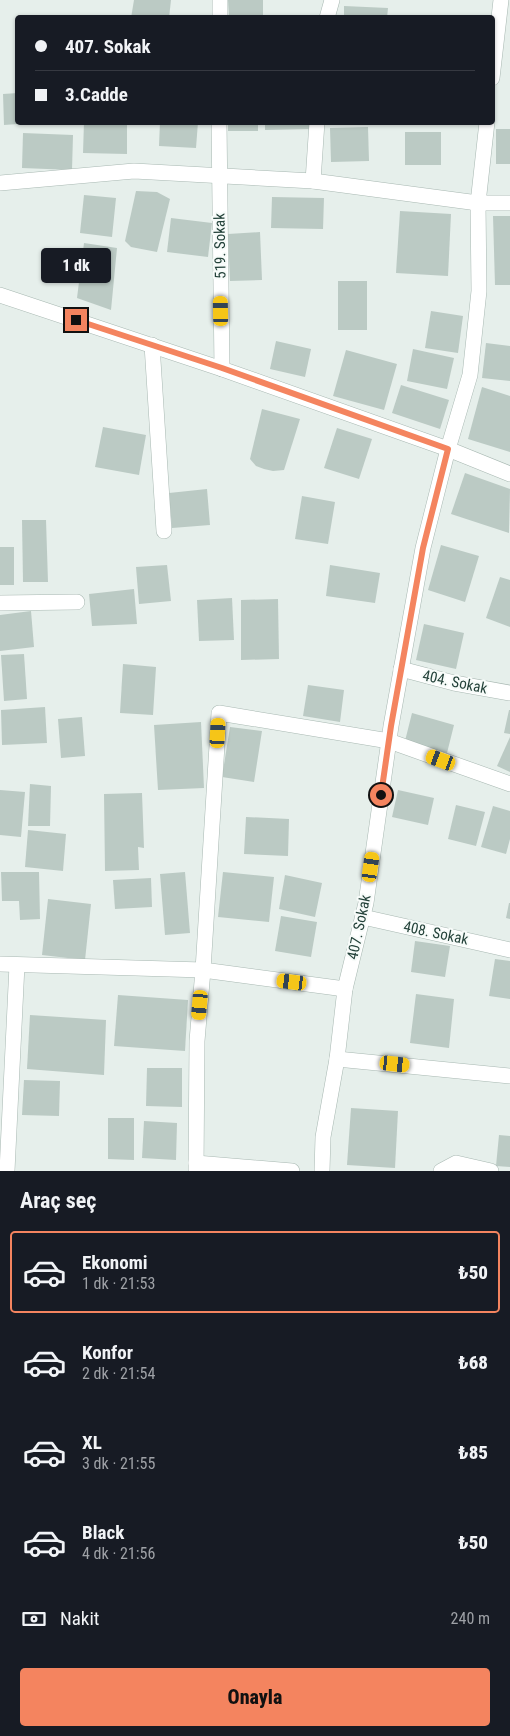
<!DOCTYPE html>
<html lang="tr">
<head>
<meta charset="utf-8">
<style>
	:root { --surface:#171b24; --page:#242831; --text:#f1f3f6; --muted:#9ea1a6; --line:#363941; --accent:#f4845f }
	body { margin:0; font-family:"Roboto Condensed",sans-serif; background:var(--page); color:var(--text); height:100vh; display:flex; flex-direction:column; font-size:19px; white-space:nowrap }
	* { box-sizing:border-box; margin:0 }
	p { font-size:16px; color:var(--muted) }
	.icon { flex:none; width:28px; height:28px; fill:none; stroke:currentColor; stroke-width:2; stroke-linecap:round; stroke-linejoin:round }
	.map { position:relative; height:1171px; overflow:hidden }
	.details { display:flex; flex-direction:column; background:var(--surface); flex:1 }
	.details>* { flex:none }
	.banner { position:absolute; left:15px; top:15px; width:480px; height:110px; border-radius:5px; box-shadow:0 1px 4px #0004; display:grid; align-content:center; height:110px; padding:0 20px; background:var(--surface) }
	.end { position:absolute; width:22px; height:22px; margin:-11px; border:6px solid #f4845f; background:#111; box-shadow:0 0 0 2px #111 }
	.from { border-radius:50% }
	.bubble { position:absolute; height:35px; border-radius:5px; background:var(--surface); box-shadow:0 1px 4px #0004; font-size:16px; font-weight:800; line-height:35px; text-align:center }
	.car { position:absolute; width:15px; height:30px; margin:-15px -8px; border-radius:6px; box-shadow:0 0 4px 1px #0007; background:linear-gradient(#f5c518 24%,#345 0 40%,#f5c518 0 76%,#345 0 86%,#f5c518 0) }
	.banner b { display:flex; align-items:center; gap:18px; height:48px; font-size:19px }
	.banner b+b { border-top:1px solid var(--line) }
	.banner i { width:12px; height:12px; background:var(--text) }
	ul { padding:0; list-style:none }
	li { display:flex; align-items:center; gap:15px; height:82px; margin:0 10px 8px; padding:0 10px; border:2px solid transparent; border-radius:5px }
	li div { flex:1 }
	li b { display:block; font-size:19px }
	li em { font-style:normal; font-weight:800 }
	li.current { border-color:var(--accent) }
	li>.icon { width:45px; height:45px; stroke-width:1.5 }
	h2 { padding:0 20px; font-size:22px; line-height:60px }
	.pay { display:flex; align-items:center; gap:12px; height:55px; padding:0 20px; font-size:19px }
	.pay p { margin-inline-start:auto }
	.action { display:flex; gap:10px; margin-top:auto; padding:10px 20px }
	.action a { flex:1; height:58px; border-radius:5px; background:var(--accent); color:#111; font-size:20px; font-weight:800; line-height:58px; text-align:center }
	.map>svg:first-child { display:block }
	.building { fill:#bbcac4 }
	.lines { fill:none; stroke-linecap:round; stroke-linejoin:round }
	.minor-casing { stroke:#a8b8b2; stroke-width:16 }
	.minor { stroke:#fff; stroke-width:15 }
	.route { stroke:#f4845f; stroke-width:6 }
	.labels { text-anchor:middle; stroke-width:4; stroke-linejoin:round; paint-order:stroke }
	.street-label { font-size:15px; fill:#24423a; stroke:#f7fbf9 }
</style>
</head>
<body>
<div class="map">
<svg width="510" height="1171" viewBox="0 0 510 1171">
	<rect width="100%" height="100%" fill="#e6efeb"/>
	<g class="building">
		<path d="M134 0H171L169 18H131Z"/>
		<path d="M228 0H263V18H229Z"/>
		<path d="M344 6 388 8 387 18H344Z"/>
		<path d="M18 93V124L4 125 3 94Z"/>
		<path d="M84 122H127V154L83 153Z"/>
		<path d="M160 122H198L196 148 159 146Z"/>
		<rect x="228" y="122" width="30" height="9"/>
		<path d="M265 122H312V129L265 130Z"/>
		<path d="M389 122H414V124L389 125Z"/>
		<path d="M368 127 369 161 331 162 330 128Z"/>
		<rect x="496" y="129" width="14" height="35"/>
		<rect x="405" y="132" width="36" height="33"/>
		<path d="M23 133 73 135 72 170 22 168Z"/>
		<path d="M136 191 157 192 170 199 157 252 131 247 125 241Z"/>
		<path d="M84 195 116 198 112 237 80 233Z"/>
		<path d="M272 197 324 198 323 229 271 228Z"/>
		<path d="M400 211 451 214 448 276 396 273Z"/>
		<path d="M493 216H510V285H495Z"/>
		<path d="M171 218 212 223 208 257 167 252Z"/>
		<path d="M260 232 262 280 230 281 228 234Z"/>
		<path d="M84 243 117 248 111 310 77 298Z"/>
		<rect x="338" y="281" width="29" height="49"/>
		<path d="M431 311 463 316 458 353 425 348Z"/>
		<path d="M276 341 311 349 305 377 270 369Z"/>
		<path d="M486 343 510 346V381L482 378Z"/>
		<path d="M413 349 454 358 447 389 407 381Z"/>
		<path d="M346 350 397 364 384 410 333 396Z"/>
		<path d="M401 385 449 400 440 429 392 413Z"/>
		<path d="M482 387 510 396V452L468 439Z"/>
		<path d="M262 409 300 419 284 470 273 471 264 469 256 466 250 459Z"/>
		<path d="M103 427 146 435 139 475 95 467Z"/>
		<path d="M337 428 372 439 359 479 324 468Z"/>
		<path d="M465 473 510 489 509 533 451 514Z"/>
		<path d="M207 489 210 525 172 528 169 493Z"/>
		<path d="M302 496 335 502 328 544 295 539Z"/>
		<path d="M22 520H46L48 582H23Z"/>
		<path d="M441 545 479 556 465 602 428 590Z"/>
		<rect x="0" y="547" width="14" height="38"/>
		<path d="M167 565 171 601 139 604 136 567Z"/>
		<path d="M330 565 380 573 375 603 326 596Z"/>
		<path d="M500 577 510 580V627L486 618Z"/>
		<path d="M134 589 137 624 92 626 89 594Z"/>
		<path d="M232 598 234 640 199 641 197 600Z"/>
		<path d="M278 599 279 659 241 660V600Z"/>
		<path d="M31 611 34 647 0 651V615Z"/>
		<path d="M424 624 464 633 456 669 416 660Z"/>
		<path d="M24 654 27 699 4 701 1 655Z"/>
		<path d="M123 664 156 667 153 715 120 713Z"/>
		<path d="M308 685 344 690 340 722 303 716Z"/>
		<path d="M45 707 47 743 2 745 1 710Z"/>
		<path d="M509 710H510V734L504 733Z"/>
		<path d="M412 713 454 725 447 753 405 741Z"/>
		<path d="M82 717 85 756 61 758 58 719Z"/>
		<path d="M201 722 204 788 158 790 154 725Z"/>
		<path d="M230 727 262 731 254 782 222 777Z"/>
		<path d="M510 737V772L497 766Z"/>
		<path d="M30 784 51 786 50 826H28Z"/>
		<path d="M0 790 25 792 21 837 0 835Z"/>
		<path d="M398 790 434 798 428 825 392 817Z"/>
		<path d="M142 793 144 848 138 847 139 870 105 871 104 794Z"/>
		<path d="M456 805 485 812 476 846 448 839Z"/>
		<path d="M493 806 510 811V839L506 854 481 847Z"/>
		<path d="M246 817 289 819 288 856 244 854Z"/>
		<path d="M28 830 66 834 63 871 25 867Z"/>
		<path d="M1 872H39L40 919 20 920 19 901H2Z"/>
		<path d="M185 872 190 933 165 935 160 874Z"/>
		<path d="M223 872 274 877 269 922 218 917Z"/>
		<path d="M285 875 322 883 315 917 279 909Z"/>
		<path d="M151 878 152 907 115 909 113 880Z"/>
		<path d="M48 899 91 904 85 960 42 955Z"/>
		<path d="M509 903H510V919L506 918Z"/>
		<path d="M281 916 317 922 311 957 275 951Z"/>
		<path d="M415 941 450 946 445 977 411 972Z"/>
		<path d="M495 959 510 961V999L489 996Z"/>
		<path d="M416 994 454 999 449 1048 410 1043Z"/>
		<path d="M118 995 188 1000 185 1051 114 1046Z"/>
		<path d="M30 1015 106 1020 104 1075 27 1069Z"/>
		<path d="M147 1068H182V1107L146 1106Z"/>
		<path d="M24 1080 60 1081 59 1116 22 1115Z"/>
		<path d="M351 1108 398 1111 395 1168 347 1165Z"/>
		<path d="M108 1118H134V1160L108 1159Z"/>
		<path d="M144 1121 177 1123 176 1160 142 1158Z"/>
		<path d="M499 1135 510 1136V1167L496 1166Z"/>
	</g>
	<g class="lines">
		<g class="minor-casing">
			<g id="minor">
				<path d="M220 18V0"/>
				<path d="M327 18 332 0"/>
				<path d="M492 78 501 0"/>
				<path d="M219 122 222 369"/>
				<path d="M313 181 317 122"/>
				<path d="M0 183 134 171 313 181 478 203H510"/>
				<path d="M0 295 222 369 448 449 510 474"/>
				<path d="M152 345 164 531"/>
				<path d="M0 603 77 602"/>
				<path d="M401 669 454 683 510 693"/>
				<path d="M363 917 510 950"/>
				<path d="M0 964 203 970 345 989"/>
				<path d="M337 1059 510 1076"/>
				<path d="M196 1163 292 1171"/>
				<path d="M7 1171 17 965"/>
				<path d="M196 1171 197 1041 203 970 219 713 389 741 510 784"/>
				<path d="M322 1171 323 1137 337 1059 345 989 366 903 391 726 423 548 448 449 470 375 479 291 478 203 487 122"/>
				<path d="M441 1171 456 1163 491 1171"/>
			</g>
		</g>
		<use href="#minor" class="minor"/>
	</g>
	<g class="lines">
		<path class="route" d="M76 320 222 368 448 449 423 548 391 726 381 795"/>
	</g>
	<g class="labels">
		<g class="street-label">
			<text transform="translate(220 246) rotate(-91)" y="5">519. Sokak</text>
			<text transform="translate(455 682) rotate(12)" y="5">404. Sokak</text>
			<text transform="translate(359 927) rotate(-78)" y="5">407. Sokak</text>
			<text transform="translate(436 933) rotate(12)" y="5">408. Sokak</text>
		</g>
	</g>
</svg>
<i class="end from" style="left:381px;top:795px"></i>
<i class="end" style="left:76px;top:320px"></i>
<div class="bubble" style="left:41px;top:248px;width:70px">1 dk</div>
<i class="car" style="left:221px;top:311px;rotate:359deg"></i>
<i class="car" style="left:218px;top:733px;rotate:3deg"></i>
<i class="car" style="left:441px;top:760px;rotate:290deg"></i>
<i class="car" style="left:371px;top:867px;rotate:8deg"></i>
<i class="car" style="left:292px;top:982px;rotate:277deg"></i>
<i class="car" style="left:200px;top:1005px;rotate:185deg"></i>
<i class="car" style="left:395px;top:1064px;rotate:96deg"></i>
<div class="banner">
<b><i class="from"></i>407. Sokak</b>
<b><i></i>3.Cadde</b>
</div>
</div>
<section class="details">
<h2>Araç seç</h2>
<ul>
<li class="current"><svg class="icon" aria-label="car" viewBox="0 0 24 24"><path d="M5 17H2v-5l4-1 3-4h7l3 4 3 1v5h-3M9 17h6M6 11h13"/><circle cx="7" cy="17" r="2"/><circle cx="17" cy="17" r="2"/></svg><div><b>Ekonomi</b><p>1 dk · 21:53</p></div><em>₺50</em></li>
<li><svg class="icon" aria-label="car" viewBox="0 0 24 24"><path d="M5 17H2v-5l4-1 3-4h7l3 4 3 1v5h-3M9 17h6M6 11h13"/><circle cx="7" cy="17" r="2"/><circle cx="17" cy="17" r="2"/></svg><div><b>Konfor</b><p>2 dk · 21:54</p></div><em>₺68</em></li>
<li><svg class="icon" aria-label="car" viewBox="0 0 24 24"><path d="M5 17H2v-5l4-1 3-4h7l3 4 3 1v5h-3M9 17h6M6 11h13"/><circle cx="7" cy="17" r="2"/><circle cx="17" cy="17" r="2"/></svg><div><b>XL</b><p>3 dk · 21:55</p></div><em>₺85</em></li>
<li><svg class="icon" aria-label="car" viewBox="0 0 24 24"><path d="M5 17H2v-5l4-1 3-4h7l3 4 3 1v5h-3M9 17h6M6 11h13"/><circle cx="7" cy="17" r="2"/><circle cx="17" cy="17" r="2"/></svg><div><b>Black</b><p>4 dk · 21:56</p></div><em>₺50</em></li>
</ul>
<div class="pay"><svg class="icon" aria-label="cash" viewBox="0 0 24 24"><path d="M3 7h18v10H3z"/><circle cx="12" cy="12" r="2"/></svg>Nakit<p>240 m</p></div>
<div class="action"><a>Onayla</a></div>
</section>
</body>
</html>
